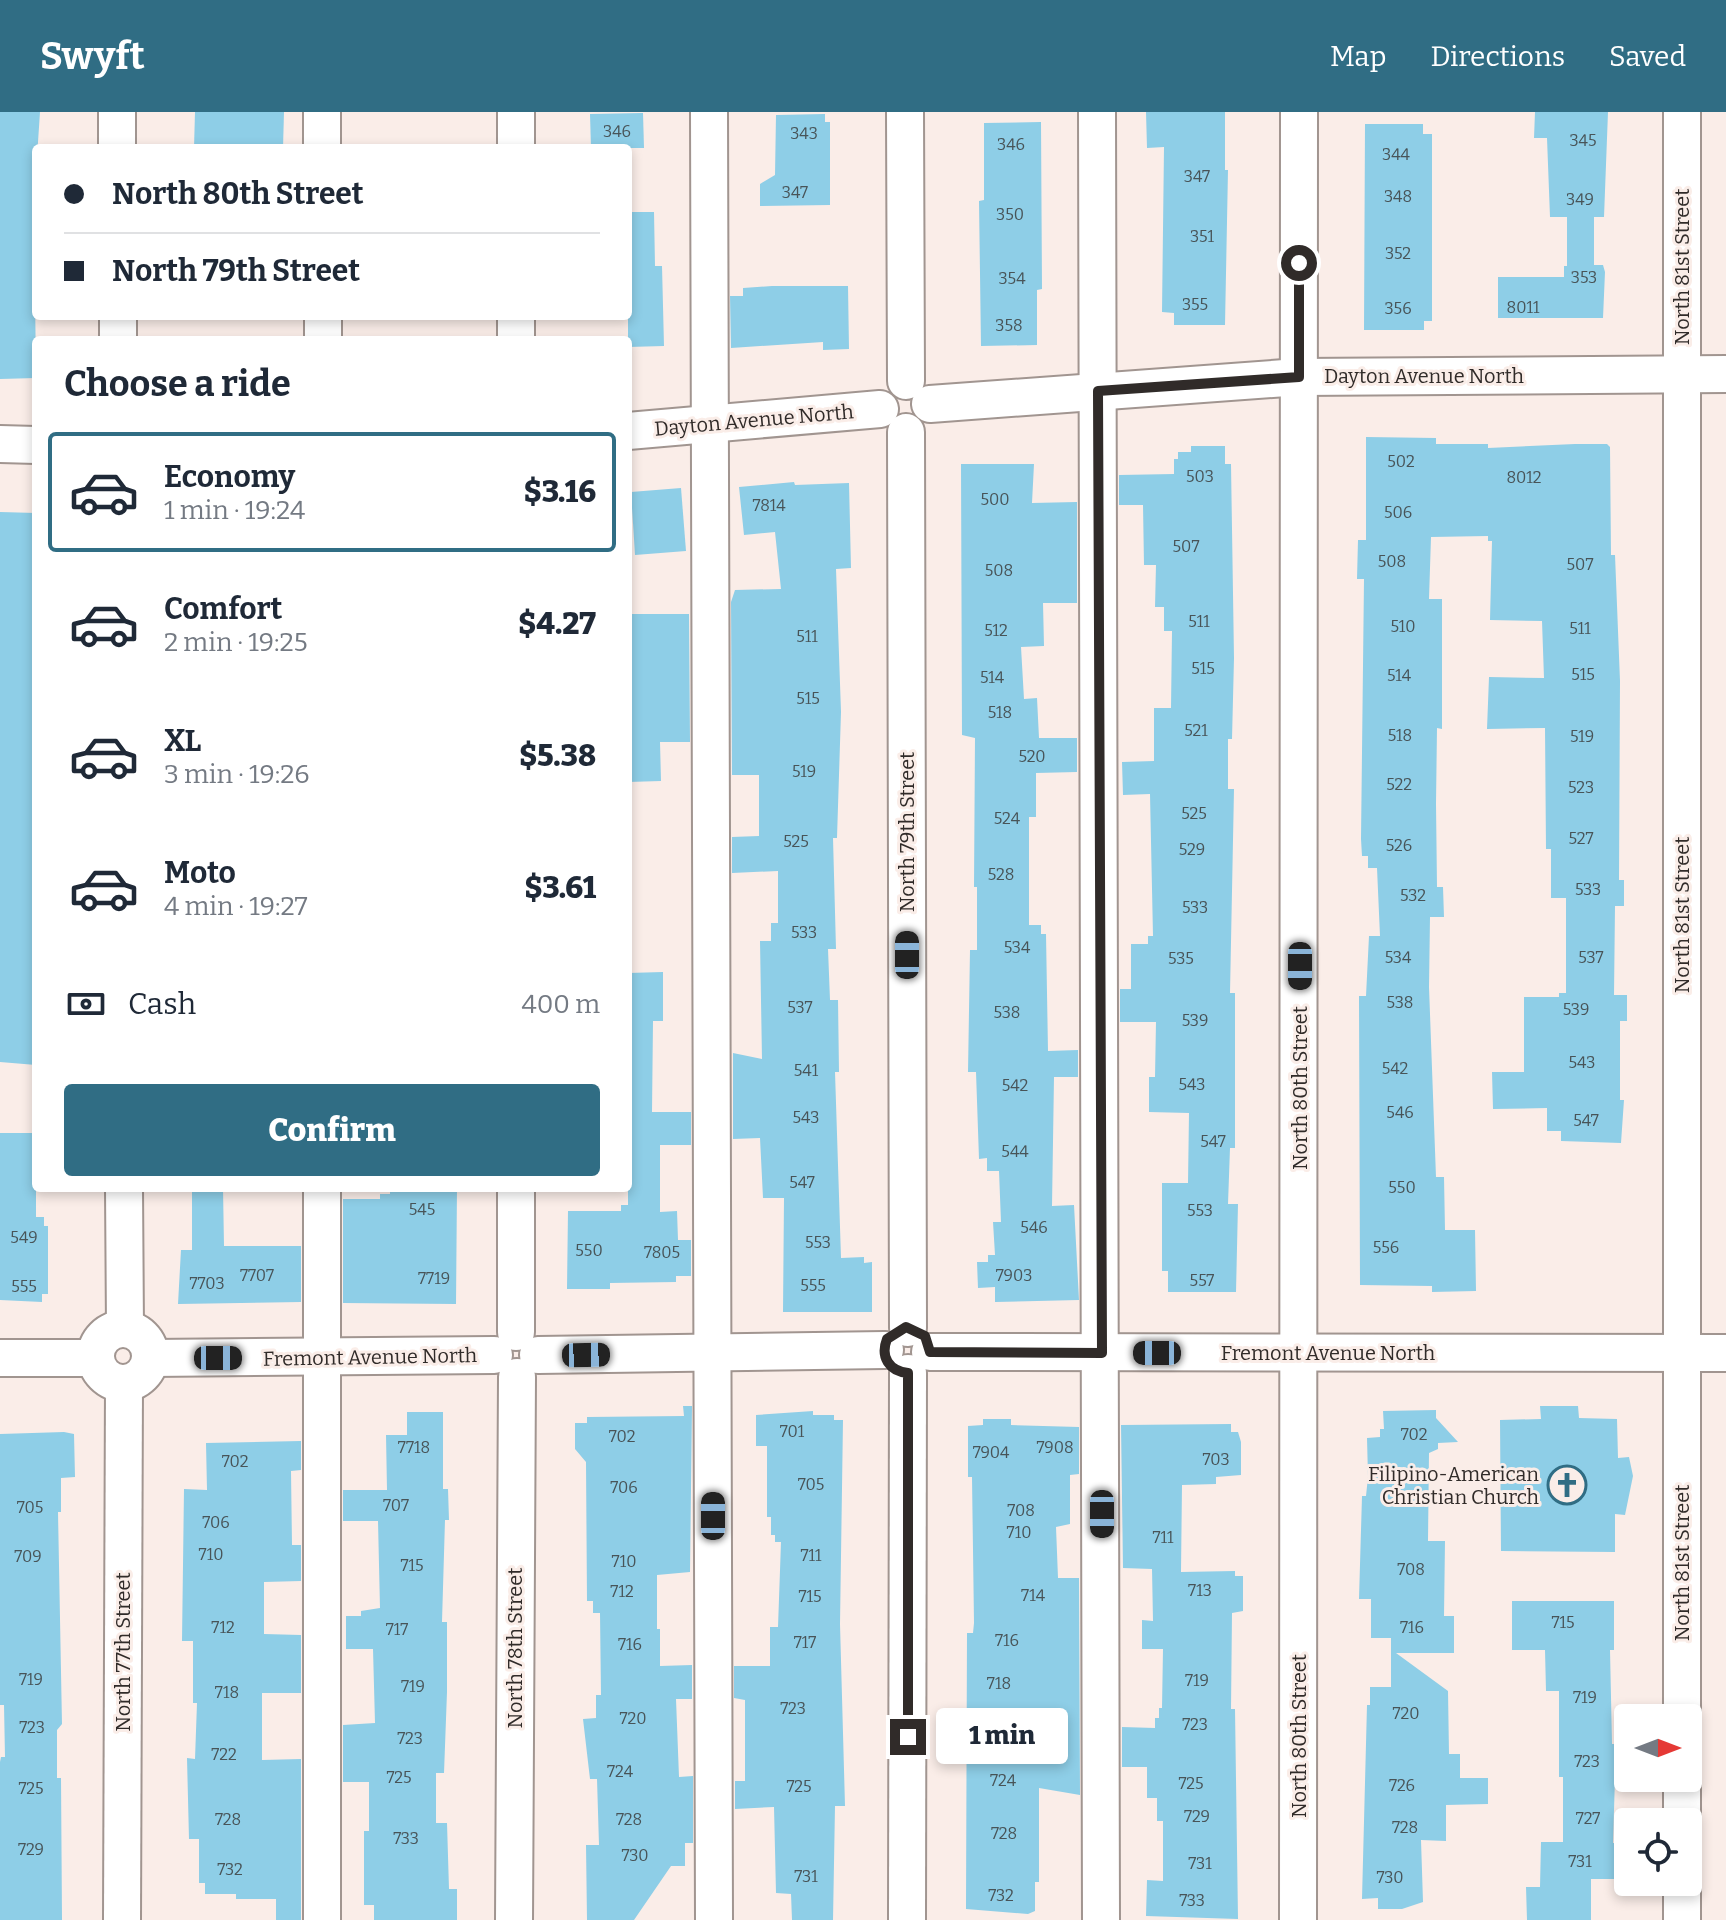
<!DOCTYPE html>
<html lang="en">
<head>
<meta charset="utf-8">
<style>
	:root { --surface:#fff; --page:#f6f6f7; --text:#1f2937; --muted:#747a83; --line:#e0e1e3; --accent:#306d84 }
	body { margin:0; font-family:Bitter,serif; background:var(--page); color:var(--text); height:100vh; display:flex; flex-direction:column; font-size:30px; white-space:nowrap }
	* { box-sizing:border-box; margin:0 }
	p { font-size:26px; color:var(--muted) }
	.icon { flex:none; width:44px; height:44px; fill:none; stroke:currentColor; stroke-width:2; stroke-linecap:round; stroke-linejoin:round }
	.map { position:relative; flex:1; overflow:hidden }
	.drawer { position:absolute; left:32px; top:224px; width:600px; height:856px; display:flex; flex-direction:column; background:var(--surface); border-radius:8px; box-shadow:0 4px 12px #0003 }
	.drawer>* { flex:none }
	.hud { position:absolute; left:32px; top:32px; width:600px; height:176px; border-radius:8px; box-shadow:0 4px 12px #0003; display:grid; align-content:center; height:176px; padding:0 32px; background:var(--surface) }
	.needle { width:52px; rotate:90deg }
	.buttons { position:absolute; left:1614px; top:1592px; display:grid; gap:16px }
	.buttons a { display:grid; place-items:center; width:88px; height:88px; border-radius:8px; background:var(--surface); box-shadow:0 4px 12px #0003; font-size:40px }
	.end { position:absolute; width:36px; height:36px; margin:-18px; border:10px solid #302b29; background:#fff; box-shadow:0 0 0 4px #fff }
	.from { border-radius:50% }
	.bubble { position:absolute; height:56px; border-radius:8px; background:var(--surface); box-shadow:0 4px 12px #0003; font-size:26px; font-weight:800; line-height:56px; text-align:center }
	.car { position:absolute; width:24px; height:48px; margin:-24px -12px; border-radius:10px; box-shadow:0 0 6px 2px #0007; background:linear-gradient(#222 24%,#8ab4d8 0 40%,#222 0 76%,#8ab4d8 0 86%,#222 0) }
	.hud b { display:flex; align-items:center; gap:28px; height:76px; font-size:30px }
	.hud b+b { border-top:2px solid var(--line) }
	.hud i { width:20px; height:20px; background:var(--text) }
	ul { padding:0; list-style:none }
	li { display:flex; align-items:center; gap:24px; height:120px; margin:0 16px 12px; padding:0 16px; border:4px solid transparent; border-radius:8px }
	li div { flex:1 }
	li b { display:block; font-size:30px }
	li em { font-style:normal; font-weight:800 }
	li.active { border-color:var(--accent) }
	li>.icon { width:72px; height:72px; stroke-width:1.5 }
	h2 { padding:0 32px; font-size:36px; line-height:96px }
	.pay { display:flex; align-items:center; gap:20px; height:88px; padding:0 32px; font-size:30px }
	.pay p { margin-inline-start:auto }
	.action { display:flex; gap:16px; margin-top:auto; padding:16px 32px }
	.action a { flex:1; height:92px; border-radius:8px; background:var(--accent); color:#fff; font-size:32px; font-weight:800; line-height:92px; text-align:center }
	header { display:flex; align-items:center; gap:48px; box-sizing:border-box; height:112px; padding:0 40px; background:var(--accent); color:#fff }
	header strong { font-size:38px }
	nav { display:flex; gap:44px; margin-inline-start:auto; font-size:28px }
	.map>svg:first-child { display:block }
	.building { fill:#8ecee7 }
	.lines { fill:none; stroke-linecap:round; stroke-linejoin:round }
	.minor-casing { stroke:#a19590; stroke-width:40 }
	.minor { stroke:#fff; stroke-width:36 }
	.route { stroke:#302b29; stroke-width:10 }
	.labels { text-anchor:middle; stroke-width:6; stroke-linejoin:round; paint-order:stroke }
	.number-label { font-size:16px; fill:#485458 }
	.street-label { font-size:20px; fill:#302b29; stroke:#faede8 }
	.poi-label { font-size:20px; fill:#302b29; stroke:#faede8; text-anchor:end }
</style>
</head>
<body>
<header>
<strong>Swyft</strong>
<nav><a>Map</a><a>Directions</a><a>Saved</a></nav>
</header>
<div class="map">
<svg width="1726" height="1808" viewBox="0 0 1726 1808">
	<rect width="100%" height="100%" fill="#faede8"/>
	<g class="building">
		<path d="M0 0H40L34 90 36 266 0 267Z"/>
		<path d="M195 0H284L283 36H194Z"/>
		<path d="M1146 0H1225V58H1228L1225 213H1174V201L1162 200 1164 35 1147 36Z"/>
		<path d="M1535 0H1608L1604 105H1594V153H1603L1605 160 1603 206H1498V165H1564V154H1567V105H1550L1547 26H1534Z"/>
		<path d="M643 1 644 36H591L590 2Z"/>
		<path d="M825 2V10H830V93L760 94V72L775 63 776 3Z"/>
		<path d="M1041 10 1042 177 1037 178V233L981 234 979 89 984 88V11Z"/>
		<path d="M1365 12H1423V22H1432V209H1424V218H1364Z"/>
		<path d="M628 100H654L655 154H662L664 234 628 235Z"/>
		<path d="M772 174H848L849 237 823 238V230L731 236 730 184H743V176Z"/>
		<path d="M1366 325 1436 326V332H1488V336L1575 332H1607L1610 335 1611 443H1615L1620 569 1619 768H1624V794H1615L1614 883H1627V909H1620V988H1624L1621 1031 1561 1029V1019H1547V996L1493 997 1492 960H1524V885H1559V881H1566V786H1551V737H1546L1545 616 1487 617 1489 565 1544 566 1542 509 1490 508 1492 429H1488V424L1431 425 1429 487H1442V617L1437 616 1436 692 1437 775H1443L1444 805H1430L1429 875 1436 1065H1444L1445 1118H1475L1476 1179 1432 1180V1174L1360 1173 1359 884H1366L1369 824H1380L1377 756H1368V744H1362L1361 727 1364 467H1357L1358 428H1366Z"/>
		<path d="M1191 334H1225V352H1231L1234 546 1232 627H1228V677H1234L1230 881H1235V1036H1230L1228 1092H1238L1236 1180H1168V1159H1162V1071H1188L1189 1001 1149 1000V965H1155L1156 910H1120V877H1131V832H1148V824H1153L1150 682 1123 683 1122 650 1154 649V596H1171L1172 519H1164V495H1155L1156 453H1144L1143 393H1119V363L1174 362V347H1178V340H1191Z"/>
		<path d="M961 352H1034L1032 391 1077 390V491H1043L1044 534 1021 535 1024 587 1037 586 1039 626H1077V660L1036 661V705H1029V813H1041V822H1046L1048 939 1078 938V965H1054L1052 1094 1074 1093 1079 1188 995 1190V1175L978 1176 977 1150H988V1143H995L993 1110H1001L999 1059H987V1046L979 1047 976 960H968L970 838H977V775H974L975 626 962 623Z"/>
		<path d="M794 370 795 373 849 371 851 456 836 457 841 600 837 726H833L836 837H828L830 888H838L839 960H835L841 1146 864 1145V1151L872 1150V1200H783L784 1086H763L760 1026 733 1027V941L762 947 760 829H771V811H778V759L732 761V725L759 724V663H732L731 490 735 478 781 477 775 420 744 423 739 375Z"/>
		<path d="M681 376 686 439 635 443 631 380Z"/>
		<path d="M0 400 36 401V953L0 950Z"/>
		<path d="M628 502H689L690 630H660L661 669 628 670Z"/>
		<path d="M663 860V909H653L652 1000H691V1033H660V1100L677 1099 678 1128H691V1164H676V1170L610 1171V1177H567L568 1099H621V1093H628V861Z"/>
		<path d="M0 1021H36V1105H44V1114H48V1182H42V1190L0 1188Z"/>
		<path d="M192 1076H223L224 1134H301V1190L178 1192 181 1138H192Z"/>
		<path d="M390 1076H457L456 1192 343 1191V1087H380V1082H390Z"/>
		<path d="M683 1294H692L690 1460 657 1463V1517H660V1554L692 1553V1587H676L679 1665 693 1664V1731H685V1754H671L634 1808H587L586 1733H599L597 1667H590L583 1607 596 1606V1583H601L600 1501H593V1489H587L586 1350 575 1337V1311H587V1305L684 1304Z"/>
		<path d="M1540 1294H1578L1579 1306 1617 1307 1618 1346 1629 1345 1633 1364 1625 1403 1615 1402V1440L1501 1439 1500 1308 1541 1307Z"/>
		<path d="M1436 1298V1306L1458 1330 1438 1331V1337L1429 1341 1428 1429H1445L1444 1504H1454V1541H1396L1448 1579 1449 1642H1460V1666H1488V1692L1446 1693V1729L1421 1728 1423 1790 1402 1797H1378V1786L1362 1787 1367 1593H1370V1575H1391V1526H1371V1487H1359L1362 1384H1366L1368 1365 1367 1326 1380 1325V1317H1384L1383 1299Z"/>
		<path d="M813 1299V1303H834V1308H843L840 1512 845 1694H835L833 1808H792L791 1782 776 1781 774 1695 735 1697V1669H745V1588L734 1586V1554H770V1515H778L781 1430H775V1423H771V1405H767V1334H756V1303Z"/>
		<path d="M407 1300H443V1377H448L449 1408H445L442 1510H447V1580L444 1661H436V1711H447L449 1777H457V1808H374V1793H364V1719H369V1670H343V1613L375 1611 373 1537H346V1504H361V1499L380 1496 378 1409H343V1378H387L386 1323H407Z"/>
		<path d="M983 1307H1011V1313L1079 1315V1362L1070 1363V1412L1056 1415 1058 1466H1079L1080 1683 1039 1676V1770H1035V1799L1028 1802 966 1797 967 1521H973L974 1511 972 1365H968V1314L983 1313Z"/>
		<path d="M1231 1312V1320H1238L1241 1330V1363L1216 1365V1372L1182 1373 1181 1460 1235 1459V1464H1243V1499L1232 1501 1231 1597H1235L1238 1807 1146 1804 1147 1768 1163 1769V1709H1157V1686H1147V1655H1122V1615L1155 1616V1606H1159V1596H1162L1163 1537H1142V1508L1153 1509 1152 1457 1123 1456 1121 1313Z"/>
		<path d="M64 1320 74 1322 75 1365 61 1366V1400H58L62 1612 57 1618V1666H61L62 1808H0V1650L1 1645H5L4 1593H0V1322Z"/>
		<path d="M301 1329V1358L291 1359 292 1433H301V1469L264 1470V1522L301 1523V1581H262V1648L301 1647V1808H276V1787H236V1782H205V1771H199V1727H189L187 1646 195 1647 197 1591H193V1529H182L184 1377 207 1378 206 1331Z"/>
		<path d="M1512 1489H1614V1538H1610L1612 1632H1616L1613 1731H1620L1619 1767H1591V1808H1527L1526 1775H1540L1541 1730H1563V1665H1559V1579H1546L1545 1538H1512Z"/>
	</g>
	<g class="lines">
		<g class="minor-casing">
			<g id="minor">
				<path d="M117 0V36"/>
				<path d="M322 0V36"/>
				<path d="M516 0V36"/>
				<path d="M709 0 714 1808"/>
				<path d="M905 0 906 269"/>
				<path d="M1097 0 1101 1808"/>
				<path d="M1682 0V1606"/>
				<path d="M118 204V228"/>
				<path d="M323 204V228"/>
				<path d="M516 204V228"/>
				<path d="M930 292 1299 265 1726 262"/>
				<path d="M628 319 880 297"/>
				<path d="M906 320 908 1216"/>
				<path d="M0 332 36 333"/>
				<path d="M124 1076 125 1217"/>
				<path d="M322 1076V1808"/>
				<path d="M516 1076V1220"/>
				<circle cx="123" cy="1244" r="27"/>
				<path d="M930 1240 1726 1241"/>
				<path d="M538 1243 885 1238"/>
				<path d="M0 1246H96"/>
				<path d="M151 1246 494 1243"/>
				<path d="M1682 1710V1666"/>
				<path d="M122 1808 124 1272"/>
				<path d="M514 1808 517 1265"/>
				<path d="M907 1808 908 1261"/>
				<path d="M1298 1808 1299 0"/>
				<path d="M1682 1808V1770"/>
			</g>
		</g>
		<use href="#minor" class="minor"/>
	</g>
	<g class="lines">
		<path class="route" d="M908 1625V1261C889 1259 880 1245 887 1227L906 1215 925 1224 930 1240 1102 1241 1098 279 1299 265V151"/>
	</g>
	<defs>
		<g id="church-ring" transform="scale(2)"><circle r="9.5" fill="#faede8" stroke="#306d84" stroke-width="1.5"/><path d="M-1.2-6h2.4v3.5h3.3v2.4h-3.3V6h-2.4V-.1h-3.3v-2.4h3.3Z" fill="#306d84"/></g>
	</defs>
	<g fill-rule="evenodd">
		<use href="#church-ring" x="1567" y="1373"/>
	</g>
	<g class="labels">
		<g class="number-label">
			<text x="617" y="25">346</text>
			<text x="804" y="27">343</text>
			<text x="1583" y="34">345</text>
			<text x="1011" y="38">346</text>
			<text x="1396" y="48">344</text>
			<text x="1197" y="70">347</text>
			<text x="795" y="86">347</text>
			<text x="1398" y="90">348</text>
			<text x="1580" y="93">349</text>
			<text x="1010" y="108">350</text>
			<text x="1202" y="130">351</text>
			<text x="1398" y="147">352</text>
			<text x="1584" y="171">353</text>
			<text x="1012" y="172">354</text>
			<text x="1195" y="198">355</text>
			<text x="1523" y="201">8011</text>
			<text x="1398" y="202">356</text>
			<text x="1009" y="219">358</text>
			<text x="1401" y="355">502</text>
			<text x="1200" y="370">503</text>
			<text x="1524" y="371">8012</text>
			<text x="995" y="393">500</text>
			<text x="769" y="399">7814</text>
			<text x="1398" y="406">506</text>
			<text x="1186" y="440">507</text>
			<text x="1392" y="455">508</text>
			<text x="1580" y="458">507</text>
			<text x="999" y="464">508</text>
			<text x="1199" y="515">511</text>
			<text x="1403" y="520">510</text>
			<text x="1580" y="522">511</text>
			<text x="996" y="524">512</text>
			<text x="807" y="530">511</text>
			<text x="1203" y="562">515</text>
			<text x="1583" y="568">515</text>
			<text x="1399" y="569">514</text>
			<text x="992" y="571">514</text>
			<text x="808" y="592">515</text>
			<text x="1000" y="606">518</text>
			<text x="1196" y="624">521</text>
			<text x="1400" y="629">518</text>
			<text x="1582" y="630">519</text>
			<text x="1032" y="650">520</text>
			<text x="804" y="665">519</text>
			<text x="1399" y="678">522</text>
			<text x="1581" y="681">523</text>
			<text x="1194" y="707">525</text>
			<text x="1007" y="712">524</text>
			<text x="1581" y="732">527</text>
			<text x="796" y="735">525</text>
			<text x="1399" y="739">526</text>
			<text x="1192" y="743">529</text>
			<text x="1001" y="768">528</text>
			<text x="1588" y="783">533</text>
			<text x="1413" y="789">532</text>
			<text x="1195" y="801">533</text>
			<text x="804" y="826">533</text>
			<text x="1017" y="841">534</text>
			<text x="1398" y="851">534</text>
			<text x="1591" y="851">537</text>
			<text x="1181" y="852">535</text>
			<text x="1400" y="896">538</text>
			<text x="800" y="901">537</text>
			<text x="1576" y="903">539</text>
			<text x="1007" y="906">538</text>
			<text x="1195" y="914">539</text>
			<text x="1582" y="956">543</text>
			<text x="1395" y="962">542</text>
			<text x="806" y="964">541</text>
			<text x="1192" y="978">543</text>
			<text x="1015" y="979">542</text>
			<text x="1400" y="1006">546</text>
			<text x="806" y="1011">543</text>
			<text x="1586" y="1014">547</text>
			<text x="1213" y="1035">547</text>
			<text x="1015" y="1045">544</text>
			<text x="802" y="1076">547</text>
			<text x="1402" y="1081">550</text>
			<text x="422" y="1103">545</text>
			<text x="1200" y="1104">553</text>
			<text x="1034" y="1121">546</text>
			<text x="24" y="1131">549</text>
			<text x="818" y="1136">553</text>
			<text x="1386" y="1141">556</text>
			<text x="589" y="1144">550</text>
			<text x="662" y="1146">7805</text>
			<text x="257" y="1169">7707</text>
			<text x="1014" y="1169">7903</text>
			<text x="434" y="1172">7719</text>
			<text x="1202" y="1174">557</text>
			<text x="207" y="1177">7703</text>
			<text x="813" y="1179">555</text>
			<text x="24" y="1180">555</text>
			<text x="792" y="1325">701</text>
			<text x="1414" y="1328">702</text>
			<text x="622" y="1330">702</text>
			<text x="414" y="1341">7718</text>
			<text x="1055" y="1341">7908</text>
			<text x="991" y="1346">7904</text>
			<text x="1216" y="1353">703</text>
			<text x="235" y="1355">702</text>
			<text x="811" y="1378">705</text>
			<text x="624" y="1381">706</text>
			<text x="396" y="1399">707</text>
			<text x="30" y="1401">705</text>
			<text x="1021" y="1404">708</text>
			<text x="216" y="1416">706</text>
			<text x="1019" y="1426">710</text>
			<text x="1163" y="1431">711</text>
			<text x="211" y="1448">710</text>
			<text x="811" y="1449">711</text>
			<text x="28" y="1450">709</text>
			<text x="624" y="1455">710</text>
			<text x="412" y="1459">715</text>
			<text x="1411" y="1463">708</text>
			<text x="1200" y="1484">713</text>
			<text x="622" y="1485">712</text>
			<text x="1033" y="1489">714</text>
			<text x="810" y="1490">715</text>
			<text x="1563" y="1516">715</text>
			<text x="223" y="1521">712</text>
			<text x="1412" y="1521">716</text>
			<text x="397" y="1523">717</text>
			<text x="1007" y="1534">716</text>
			<text x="805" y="1536">717</text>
			<text x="630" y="1538">716</text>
			<text x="31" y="1573">719</text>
			<text x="1197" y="1574">719</text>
			<text x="999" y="1577">718</text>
			<text x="413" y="1580">719</text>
			<text x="227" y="1586">718</text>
			<text x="1585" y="1591">719</text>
			<text x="793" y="1602">723</text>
			<text x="1406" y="1607">720</text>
			<text x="633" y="1612">720</text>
			<text x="1195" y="1618">723</text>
			<text x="32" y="1621">723</text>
			<text x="410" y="1632">723</text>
			<text x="224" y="1648">722</text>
			<text x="1587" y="1655">723</text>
			<text x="620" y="1665">724</text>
			<text x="399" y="1671">725</text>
			<text x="1003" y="1674">724</text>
			<text x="1191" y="1677">725</text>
			<text x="1402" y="1679">726</text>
			<text x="799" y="1680">725</text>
			<text x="31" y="1682">725</text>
			<text x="1197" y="1710">729</text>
			<text x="1588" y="1712">727</text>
			<text x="228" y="1713">728</text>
			<text x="629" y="1713">728</text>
			<text x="1405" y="1721">728</text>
			<text x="1004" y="1727">728</text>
			<text x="406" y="1732">733</text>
			<text x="31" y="1743">729</text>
			<text x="635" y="1749">730</text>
			<text x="1580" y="1755">731</text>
			<text x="1200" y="1757">731</text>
			<text x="230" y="1763">732</text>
			<text x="806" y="1770">731</text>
			<text x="1390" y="1771">730</text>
			<text x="1001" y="1789">732</text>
			<text x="1192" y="1794">733</text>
		</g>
		<g class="street-label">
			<text transform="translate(1682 155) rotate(-90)" y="7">North 81st Street</text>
			<text x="1424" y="271">Dayton Avenue North</text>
			<text transform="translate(754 308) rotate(-5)" y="7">Dayton Avenue North</text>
			<text transform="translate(907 720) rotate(-90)" y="7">North 79th Street</text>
			<text transform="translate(1682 803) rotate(-90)" y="7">North 81st Street</text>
			<text transform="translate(1300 976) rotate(-90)" y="7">North 80th Street</text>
			<text x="1328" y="1248">Fremont Avenue North</text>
			<text transform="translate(370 1245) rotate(-1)" y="7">Fremont Avenue North</text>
			<text transform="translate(1682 1451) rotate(-90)" y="7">North 81st Street</text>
			<text transform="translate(515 1536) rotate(-90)" y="7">North 78th Street</text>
			<text transform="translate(123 1540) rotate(-90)" y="7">North 77th Street</text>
			<text transform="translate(1299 1624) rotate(-90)" y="7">North 80th Street</text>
		</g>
		<g class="poi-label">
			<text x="1539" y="1369">Filipino-American<tspan x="1539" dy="23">Christian Church</tspan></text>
		</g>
	</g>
</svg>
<div class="buttons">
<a><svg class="needle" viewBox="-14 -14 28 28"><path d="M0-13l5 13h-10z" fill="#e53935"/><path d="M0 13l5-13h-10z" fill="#747a83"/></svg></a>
<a><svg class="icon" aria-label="locate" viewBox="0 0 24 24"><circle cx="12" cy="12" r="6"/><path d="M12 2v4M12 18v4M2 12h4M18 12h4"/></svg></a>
</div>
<i class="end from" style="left:1299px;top:151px"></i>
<i class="end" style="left:908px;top:1625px"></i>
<div class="bubble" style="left:936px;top:1596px;width:132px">1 min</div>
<i class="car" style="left:907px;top:843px;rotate:0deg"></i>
<i class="car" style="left:1300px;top:854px;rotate:180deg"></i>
<i class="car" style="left:1157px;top:1241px;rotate:270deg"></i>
<i class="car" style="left:586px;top:1243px;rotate:89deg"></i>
<i class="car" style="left:218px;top:1246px;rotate:90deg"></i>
<i class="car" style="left:1102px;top:1402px;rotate:180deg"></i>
<i class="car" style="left:713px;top:1404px;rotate:0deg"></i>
<div class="hud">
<b><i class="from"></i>North 80th Street</b>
<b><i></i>North 79th Street</b>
</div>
<section class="drawer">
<h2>Choose a ride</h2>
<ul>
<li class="active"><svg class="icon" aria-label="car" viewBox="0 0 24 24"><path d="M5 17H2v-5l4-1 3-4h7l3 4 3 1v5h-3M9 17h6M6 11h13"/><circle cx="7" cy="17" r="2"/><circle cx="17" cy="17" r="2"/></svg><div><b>Economy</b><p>1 min · 19:24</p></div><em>$3.16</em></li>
<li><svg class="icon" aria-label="car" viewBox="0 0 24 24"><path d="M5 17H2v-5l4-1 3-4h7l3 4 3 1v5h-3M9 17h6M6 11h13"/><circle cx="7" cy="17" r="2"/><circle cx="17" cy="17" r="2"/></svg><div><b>Comfort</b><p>2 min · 19:25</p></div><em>$4.27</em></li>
<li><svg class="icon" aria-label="car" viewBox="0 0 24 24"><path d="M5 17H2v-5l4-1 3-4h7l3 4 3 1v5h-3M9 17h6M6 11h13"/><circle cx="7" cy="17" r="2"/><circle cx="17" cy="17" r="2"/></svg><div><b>XL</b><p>3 min · 19:26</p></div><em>$5.38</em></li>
<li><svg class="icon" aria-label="car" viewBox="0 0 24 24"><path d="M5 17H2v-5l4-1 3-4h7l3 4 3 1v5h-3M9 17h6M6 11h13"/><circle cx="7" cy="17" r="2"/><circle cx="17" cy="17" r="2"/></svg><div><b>Moto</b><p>4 min · 19:27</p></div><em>$3.61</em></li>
</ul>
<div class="pay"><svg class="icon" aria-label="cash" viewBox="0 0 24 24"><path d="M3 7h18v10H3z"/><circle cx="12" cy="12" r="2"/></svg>Cash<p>400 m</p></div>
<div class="action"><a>Confirm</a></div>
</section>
</div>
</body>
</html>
